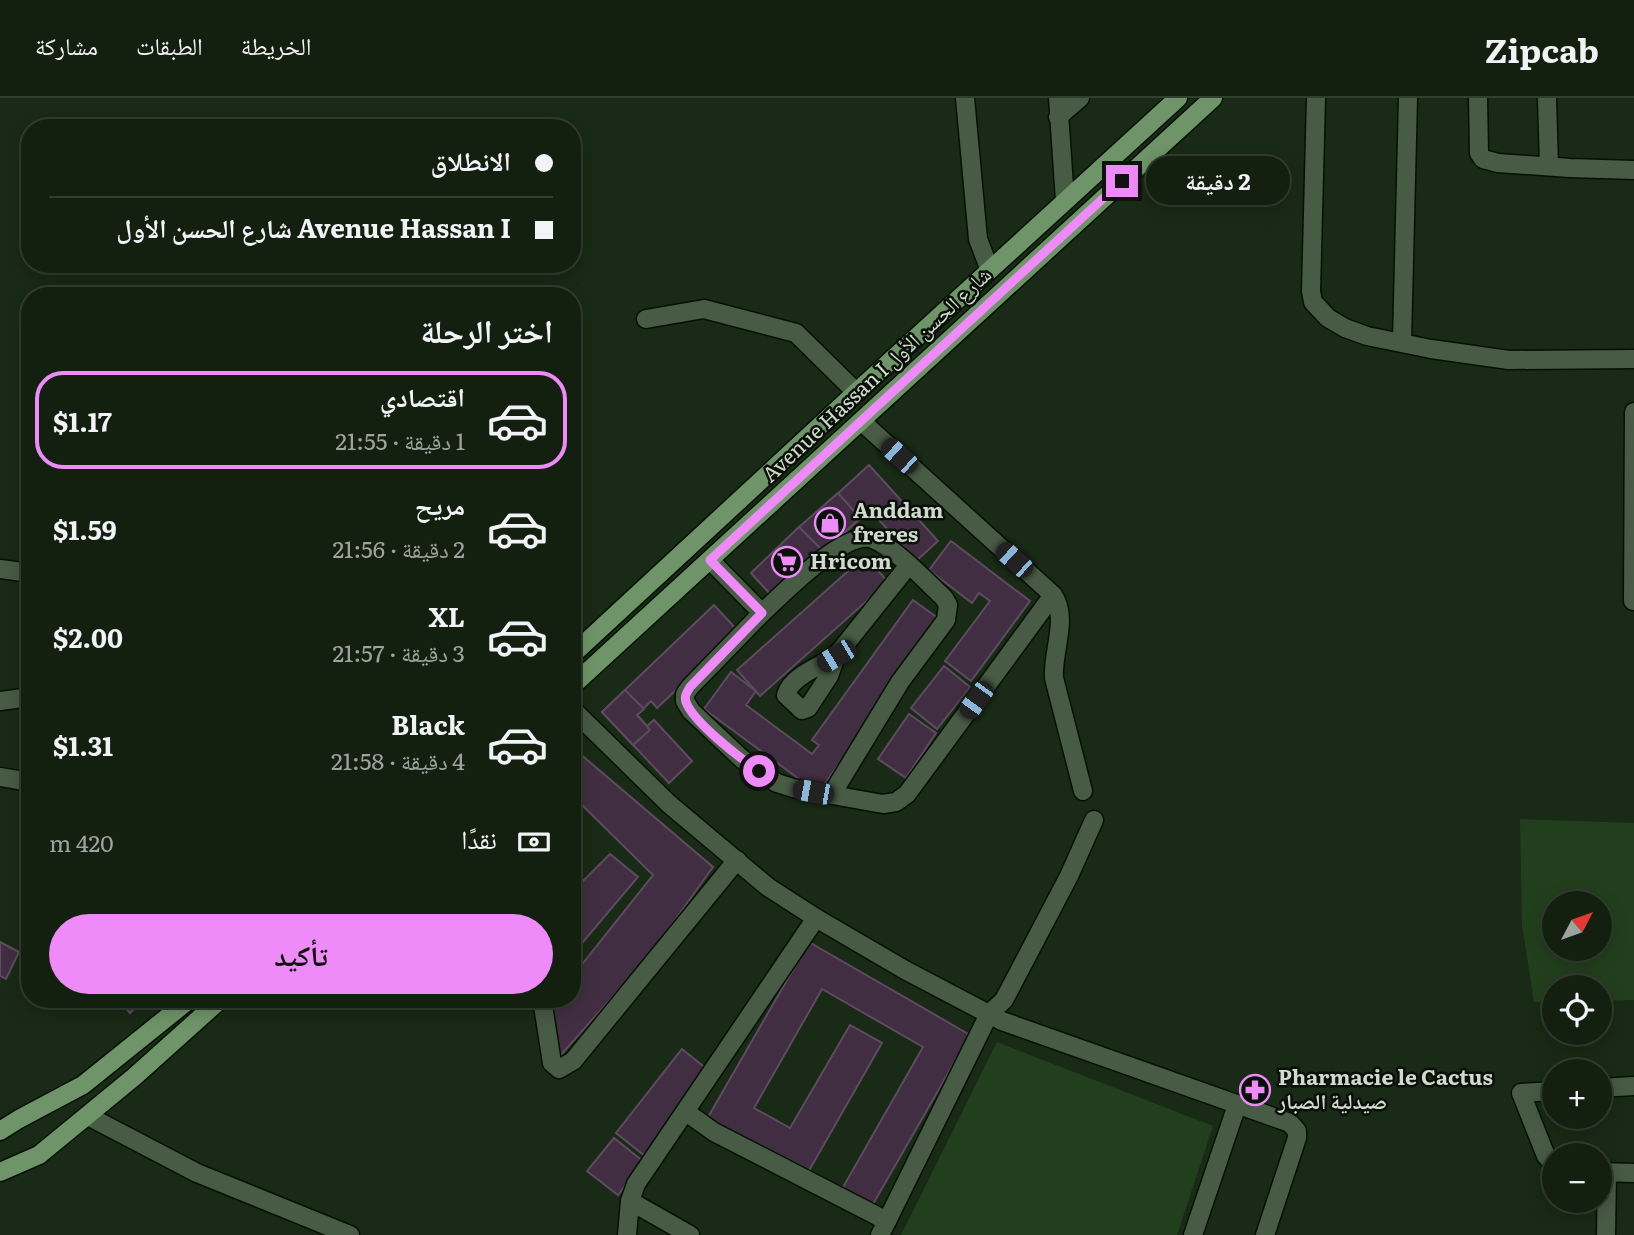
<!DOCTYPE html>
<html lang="ar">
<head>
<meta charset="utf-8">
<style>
	:root { --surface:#132010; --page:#202d1e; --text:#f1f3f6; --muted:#9da39f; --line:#323e30; --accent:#ee8bf8 }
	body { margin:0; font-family:Literata,"Noto Naskh Arabic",serif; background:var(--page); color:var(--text); direction:rtl; height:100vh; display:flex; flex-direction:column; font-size:26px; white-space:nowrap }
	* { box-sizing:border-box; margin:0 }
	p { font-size:23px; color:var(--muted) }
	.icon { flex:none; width:38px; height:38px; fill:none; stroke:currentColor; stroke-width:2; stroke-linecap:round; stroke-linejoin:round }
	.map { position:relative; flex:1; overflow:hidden; direction:ltr }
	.side { position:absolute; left:21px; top:189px; width:560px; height:721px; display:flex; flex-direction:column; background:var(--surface); border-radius:28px; box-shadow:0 4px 18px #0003,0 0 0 2px var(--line); direction:rtl }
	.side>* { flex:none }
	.guide { position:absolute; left:21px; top:21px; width:560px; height:154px; border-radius:28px; box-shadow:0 4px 18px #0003,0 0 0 2px var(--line); direction:rtl; display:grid; align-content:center; height:154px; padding:0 28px; background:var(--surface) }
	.needle { width:46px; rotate:49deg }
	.buttons { position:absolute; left:1542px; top:793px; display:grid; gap:14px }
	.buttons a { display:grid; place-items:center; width:70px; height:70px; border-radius:50%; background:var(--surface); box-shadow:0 4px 18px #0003,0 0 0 2px var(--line); font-size:35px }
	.end { position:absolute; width:32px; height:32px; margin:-16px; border:9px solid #ee8bf8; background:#111; box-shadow:0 0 0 4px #111 }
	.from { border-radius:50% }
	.bubble { position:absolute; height:49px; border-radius:24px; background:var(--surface); box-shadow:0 4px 18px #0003,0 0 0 2px var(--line); font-size:23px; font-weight:700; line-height:49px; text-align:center; direction:rtl }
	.car { position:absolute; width:21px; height:42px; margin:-21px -10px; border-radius:9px; box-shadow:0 0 5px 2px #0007; background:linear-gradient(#222 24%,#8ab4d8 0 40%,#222 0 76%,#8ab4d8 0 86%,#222 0) }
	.guide b { display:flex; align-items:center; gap:24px; height:66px; font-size:26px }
	.guide b+b { border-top:2px solid var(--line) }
	.guide i { width:18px; height:18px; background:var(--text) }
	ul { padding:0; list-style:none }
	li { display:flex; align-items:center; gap:21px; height:98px; margin:0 14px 10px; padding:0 14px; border:4px solid transparent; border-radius:28px }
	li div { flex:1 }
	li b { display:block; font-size:26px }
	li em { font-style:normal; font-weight:700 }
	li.current { border-color:var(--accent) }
	li>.icon { width:63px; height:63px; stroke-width:1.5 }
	h2 { padding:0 28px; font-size:32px; line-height:84px }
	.pay { display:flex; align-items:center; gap:18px; height:77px; padding:0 28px; font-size:26px }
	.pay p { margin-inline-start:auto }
	.cta { display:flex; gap:14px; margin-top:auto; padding:14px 28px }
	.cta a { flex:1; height:80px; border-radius:42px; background:var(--accent); color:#111; font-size:28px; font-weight:700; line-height:80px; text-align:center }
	header { display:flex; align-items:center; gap:42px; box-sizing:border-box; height:98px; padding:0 35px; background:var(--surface); border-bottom:2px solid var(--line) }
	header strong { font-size:33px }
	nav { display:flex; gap:38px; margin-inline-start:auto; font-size:24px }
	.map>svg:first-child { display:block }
	.green { fill:#223f1d; fill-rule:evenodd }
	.building { fill:#412e42; stroke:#5e4b60; stroke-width:2 }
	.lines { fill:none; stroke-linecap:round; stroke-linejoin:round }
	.minor-casing { stroke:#041202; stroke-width:21 }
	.major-casing { stroke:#041202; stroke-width:21 }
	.minor { stroke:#485b45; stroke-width:18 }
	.major { stroke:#6f9469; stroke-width:18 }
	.route { stroke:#ee8bf8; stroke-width:9 }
	.labels { text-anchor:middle; stroke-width:5; stroke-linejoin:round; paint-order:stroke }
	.street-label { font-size:21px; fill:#d0dbce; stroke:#091008 }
	.poi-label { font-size:21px; font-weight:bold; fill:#d0dbce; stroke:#091008; text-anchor:start }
</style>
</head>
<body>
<header>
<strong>Zipcab</strong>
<nav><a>الخريطة</a><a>الطبقات</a><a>مشاركة</a></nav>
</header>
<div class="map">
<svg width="1634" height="1137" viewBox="0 0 1634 1137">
	<rect width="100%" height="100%" fill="#192a16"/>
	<g class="green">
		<path d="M1520 721 1634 725V902L1600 903V889H1554V903L1534 904 1522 827ZM1554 805H1600V850H1554Z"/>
		<path d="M997 944 1213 1028 1177 1137H901Z"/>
	</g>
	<g class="building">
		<path d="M869 367 938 443 916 463 870 412 773 499 751 475Z"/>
		<path d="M838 395 860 420 824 454 799 429Z"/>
		<path d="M799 429 824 454 773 499 751 475Z"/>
		<path d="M951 443 1030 503 971 583 945 563 990 503 979 495 972 505 929 472Z"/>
		<path d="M865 458 888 484 760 598 737 572Z"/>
		<path d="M913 502 939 521 868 626 818 695 704 611 731 574 756 593 746 607 812 656 819 647 812 642Z"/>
		<path d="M714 507 738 533 657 610 651 603 637 617 647 628 654 622 692 663 669 685 602 614Z"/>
		<path d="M944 568 970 589 937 631 911 610Z"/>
		<path d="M625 592 644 611 637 617 650 632 633 647 602 614Z"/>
		<path d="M909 616 936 635 906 680 878 661Z"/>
		<path d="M572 649 713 769 665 836 667 843 649 858 559 959 550 907 554 901H572V879L653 777 572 697Z"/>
		<path d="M610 756 638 779 572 857V794Z"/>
		<path d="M0 844 19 854 6 881 0 878Z"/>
		<path d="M809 844 970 937 872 1108 842 1091 923 949 822 891 754 1010 790 1030 850 927 882 945 806 1078 707 1021Z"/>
		<path d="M118 901H145L130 915Z"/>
		<path d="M682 951 708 972 645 1058 616 1035Z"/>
		<path d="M614 1040 644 1064 618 1097 587 1073Z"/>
	</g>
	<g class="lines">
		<g class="minor-casing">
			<g id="minor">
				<path d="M965 0 978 141 989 170"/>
				<path d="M1058 0 1065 103"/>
				<path d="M1316 0 1311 193 1313 204 1328 220 1345 230 1367 238 1431 251 1509 262 1634 261"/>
				<path d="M1478 0 1479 55 1483 61 1498 65 1570 70 1634 72"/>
				<path d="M1547 0 1549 68"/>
				<path d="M1058 19 1080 0"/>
				<path d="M646 221 704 211 796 235 857 295"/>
				<path d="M1402 244 1408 0"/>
				<path d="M710 462 762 515C783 496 845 431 873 441 894 449 927 484 944 500L948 507 946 522 900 584 832 696"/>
				<path d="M0 471 30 475"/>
				<path d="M1053 497C1069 520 1052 554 1054 580L1083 693"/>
				<path d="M1633 503 1634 314"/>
				<path d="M762 515 690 589 685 596V603L691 613 742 661 777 685 793 690 883 706 896 704 907 696 1053 497 861 323"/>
				<path d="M836 558C820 568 790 579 786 597L802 612 808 610 829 578 836 558 908 468"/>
				<path d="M0 603 30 599"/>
				<path d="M572 611 669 706 768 789 816 820 905 872 1002 923 1290 1025 1297 1033V1040L1265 1137"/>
				<path d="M0 679 30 684"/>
				<path d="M542 901 552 965 559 971 573 963 737 762"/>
				<path d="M1600 990 1634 988"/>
				<path d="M1554 993 1521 995 1546 1058 1554 1066"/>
				<path d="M686 1014 714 1034 887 1123 880 1137"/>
				<path d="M88 1018 197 1075 350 1137"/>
				<path d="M1600 1074 1634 1075"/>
				<path d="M630 1103 690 1137"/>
				<path d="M887 1123 989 916 1004 902 1069 778 1094 722"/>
				<path d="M627 1137 630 1103 636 1086 816 820"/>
				<path d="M1193 1137 1237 1007"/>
				<path d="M1606 1137 1607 1075"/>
			</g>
		</g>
		<g class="major-casing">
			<g id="major">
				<path d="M572 557C773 370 975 185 1178 0"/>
				<path d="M572 588 1213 0"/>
				<path d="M0 1033 19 1021 83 987 190 901"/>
				<path d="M0 1074 39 1057 134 979 221 901"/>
			</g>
		</g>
		<use href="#minor" class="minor"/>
		<use href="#major" class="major"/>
	</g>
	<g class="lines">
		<path class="route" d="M759 673C741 661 693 624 686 604 684 598 687 594 690 589L762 515 710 462 1122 83"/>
	</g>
	<defs>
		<g id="shop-ring" transform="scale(1.575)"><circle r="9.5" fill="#091008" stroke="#ee8bf8" stroke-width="1.5"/><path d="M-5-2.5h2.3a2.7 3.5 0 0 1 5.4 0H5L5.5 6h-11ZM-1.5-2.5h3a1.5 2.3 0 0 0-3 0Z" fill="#ee8bf8"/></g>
		<g id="supermarket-ring" transform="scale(1.575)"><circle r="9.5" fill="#091008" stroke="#ee8bf8" stroke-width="1.5"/><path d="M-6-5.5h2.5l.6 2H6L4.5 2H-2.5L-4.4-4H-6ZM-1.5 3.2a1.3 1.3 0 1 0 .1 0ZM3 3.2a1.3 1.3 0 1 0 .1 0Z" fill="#ee8bf8"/></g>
		<g id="pharmacy-ring" transform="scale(1.575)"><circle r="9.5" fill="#091008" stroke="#ee8bf8" stroke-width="1.5"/><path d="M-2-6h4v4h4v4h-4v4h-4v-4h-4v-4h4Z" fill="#ee8bf8"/></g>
	</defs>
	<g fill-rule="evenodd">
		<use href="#shop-ring" x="830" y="425"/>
		<use href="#supermarket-ring" x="787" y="464"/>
		<use href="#pharmacy-ring" x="1255" y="992"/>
	</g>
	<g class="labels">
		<g class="street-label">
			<text transform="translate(877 277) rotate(-43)" y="7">Avenue Hassan I شارع الحسن الأول</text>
		</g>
		<g class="poi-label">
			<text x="853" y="420">Anddam<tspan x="853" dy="24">freres</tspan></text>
			<text x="810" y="471">Hricom</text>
			<text x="1278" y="987">Pharmacie le Cactus<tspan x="1278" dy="24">صيدلية الصبار</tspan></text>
		</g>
	</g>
</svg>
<div class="buttons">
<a><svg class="needle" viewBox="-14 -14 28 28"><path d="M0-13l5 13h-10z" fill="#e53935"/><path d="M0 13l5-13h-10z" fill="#9da39f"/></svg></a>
<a><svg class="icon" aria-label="locate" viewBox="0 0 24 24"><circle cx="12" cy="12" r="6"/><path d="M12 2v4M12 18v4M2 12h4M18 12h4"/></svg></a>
<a>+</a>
<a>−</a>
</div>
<i class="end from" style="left:759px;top:673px"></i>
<i class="end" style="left:1122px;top:83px"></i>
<div class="bubble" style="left:1146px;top:58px;width:144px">2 دقيقة</div>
<i class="car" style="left:899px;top:358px;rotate:312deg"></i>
<i class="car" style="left:1014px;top:462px;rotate:312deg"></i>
<i class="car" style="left:836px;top:558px;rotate:239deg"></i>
<i class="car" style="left:976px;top:602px;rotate:216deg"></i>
<i class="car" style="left:813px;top:694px;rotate:280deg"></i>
<div class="guide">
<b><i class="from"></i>الانطلاق</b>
<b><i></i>Avenue Hassan I شارع الحسن الأول</b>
</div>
<section class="side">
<h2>اختر الرحلة</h2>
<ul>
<li class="current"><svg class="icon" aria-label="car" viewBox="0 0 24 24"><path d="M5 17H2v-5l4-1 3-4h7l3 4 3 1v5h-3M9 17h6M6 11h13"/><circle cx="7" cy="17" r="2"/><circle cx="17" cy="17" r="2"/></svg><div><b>اقتصادي</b><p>1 دقيقة · 21:55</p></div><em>$1.17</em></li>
<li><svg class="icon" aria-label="car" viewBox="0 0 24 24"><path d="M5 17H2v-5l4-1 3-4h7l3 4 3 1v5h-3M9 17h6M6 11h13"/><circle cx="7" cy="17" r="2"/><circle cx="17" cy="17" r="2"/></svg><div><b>مريح</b><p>2 دقيقة · 21:56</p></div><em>$1.59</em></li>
<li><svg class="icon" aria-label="car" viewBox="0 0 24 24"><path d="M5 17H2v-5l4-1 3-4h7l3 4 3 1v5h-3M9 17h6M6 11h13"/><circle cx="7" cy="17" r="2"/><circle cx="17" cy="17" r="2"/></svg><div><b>XL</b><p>3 دقيقة · 21:57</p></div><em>$2.00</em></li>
<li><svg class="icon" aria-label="car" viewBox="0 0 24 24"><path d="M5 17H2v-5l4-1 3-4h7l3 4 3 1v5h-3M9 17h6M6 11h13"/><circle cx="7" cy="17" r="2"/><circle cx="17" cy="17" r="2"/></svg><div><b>Black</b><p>4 دقيقة · 21:58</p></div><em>$1.31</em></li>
</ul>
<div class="pay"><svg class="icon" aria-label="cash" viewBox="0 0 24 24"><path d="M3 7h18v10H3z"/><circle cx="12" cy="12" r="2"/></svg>نقدًا<p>420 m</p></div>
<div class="cta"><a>تأكيد</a></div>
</section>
</div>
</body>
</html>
